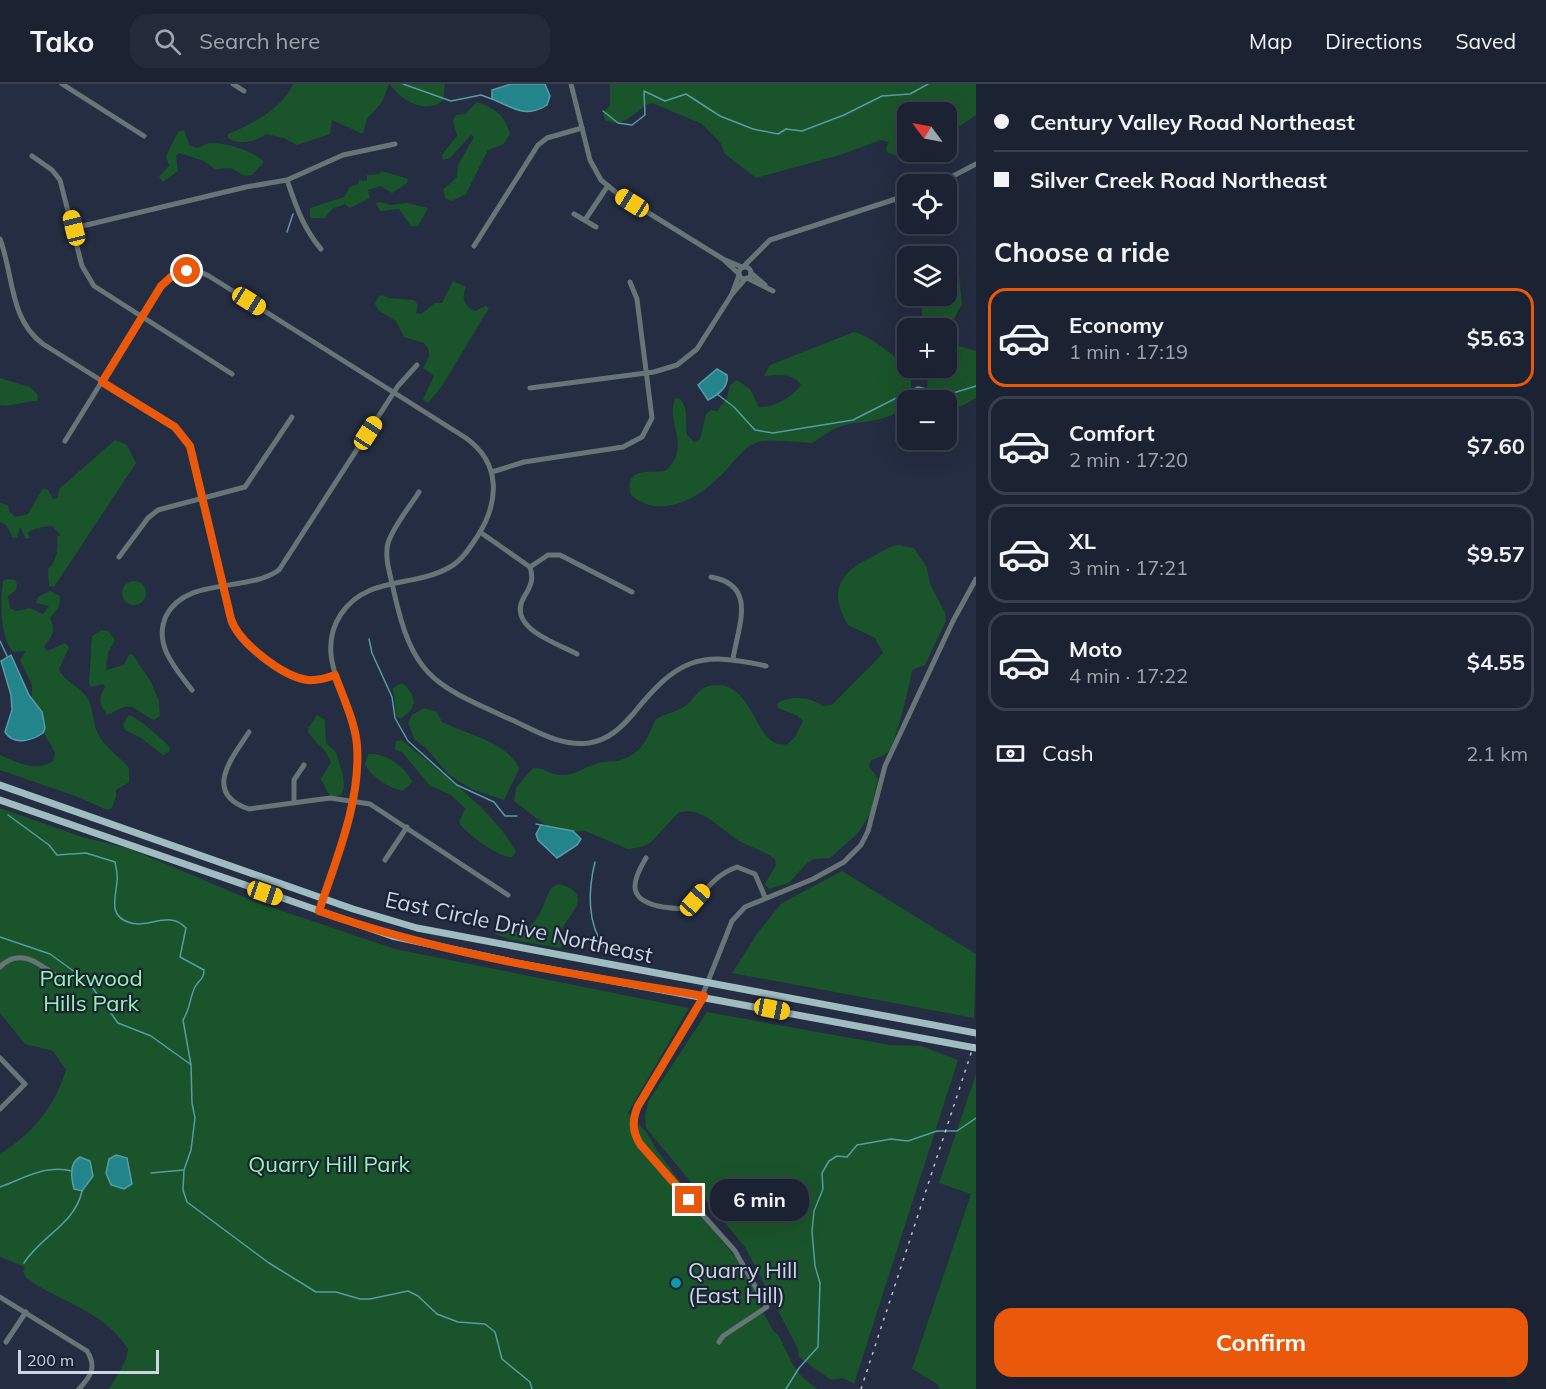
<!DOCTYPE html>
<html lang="en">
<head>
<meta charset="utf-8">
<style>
	:root { --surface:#1b2231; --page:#242a39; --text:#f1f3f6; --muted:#a0a4ab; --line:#393f4d; --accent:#ea580c }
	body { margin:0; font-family:Mulish,sans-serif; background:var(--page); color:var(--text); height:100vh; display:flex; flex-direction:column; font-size:22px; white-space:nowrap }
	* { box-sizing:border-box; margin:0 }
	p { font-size:20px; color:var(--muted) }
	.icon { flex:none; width:33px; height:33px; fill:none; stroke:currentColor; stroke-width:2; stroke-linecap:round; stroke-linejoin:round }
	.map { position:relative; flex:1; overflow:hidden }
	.sheet { display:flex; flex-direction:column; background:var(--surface); width:570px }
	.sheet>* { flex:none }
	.banner { display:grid; align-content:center; height:132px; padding:0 18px; background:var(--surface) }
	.needle { width:39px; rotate:302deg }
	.controls { position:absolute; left:897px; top:18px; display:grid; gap:12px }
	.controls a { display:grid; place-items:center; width:60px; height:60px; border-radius:12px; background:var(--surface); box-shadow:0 6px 24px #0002,0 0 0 2px var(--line); font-size:30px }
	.scale { position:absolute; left:18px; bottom:15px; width:141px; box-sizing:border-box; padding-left:6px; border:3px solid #ced5e2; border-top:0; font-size:16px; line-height:21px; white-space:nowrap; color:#ced5e2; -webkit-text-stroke:4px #1a2336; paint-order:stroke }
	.end { position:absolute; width:27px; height:27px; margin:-14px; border:8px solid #ea580c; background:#fff; box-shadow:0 0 0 3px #fff }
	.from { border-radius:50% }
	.bubble { position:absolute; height:42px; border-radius:18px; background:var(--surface); box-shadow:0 6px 24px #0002,0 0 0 2px var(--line); font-size:20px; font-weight:700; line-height:42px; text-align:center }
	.car { position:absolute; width:18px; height:36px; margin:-18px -9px; border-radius:8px; box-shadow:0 0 4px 2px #0007; background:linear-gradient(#f5c518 24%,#345 0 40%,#f5c518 0 76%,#345 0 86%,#f5c518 0) }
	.banner b { display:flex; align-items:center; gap:21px; height:57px; font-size:22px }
	.banner b+b { border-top:2px solid var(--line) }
	.banner i { width:15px; height:15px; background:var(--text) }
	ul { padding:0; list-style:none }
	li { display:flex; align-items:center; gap:18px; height:99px; margin:0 12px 9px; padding:0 6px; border:3px solid var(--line); border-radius:18px }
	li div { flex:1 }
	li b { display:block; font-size:22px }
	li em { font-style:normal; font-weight:700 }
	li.on { border-color:var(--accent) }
	li>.icon { width:54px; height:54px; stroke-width:1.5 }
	h2 { padding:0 18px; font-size:27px; line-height:72px }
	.pay { display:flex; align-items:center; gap:15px; height:66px; padding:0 18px; font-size:22px }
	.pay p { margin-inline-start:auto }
	.action { display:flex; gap:12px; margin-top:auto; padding:12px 18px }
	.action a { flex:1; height:69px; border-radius:18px; background:var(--accent); color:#fff; font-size:24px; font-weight:700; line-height:69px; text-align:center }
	header { display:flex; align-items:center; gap:36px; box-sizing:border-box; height:84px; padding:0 30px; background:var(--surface); border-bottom:2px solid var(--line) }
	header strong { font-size:28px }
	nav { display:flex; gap:33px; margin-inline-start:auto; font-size:21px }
	.search { width:420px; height:54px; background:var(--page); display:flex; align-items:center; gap:15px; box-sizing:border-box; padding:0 21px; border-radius:18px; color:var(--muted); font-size:22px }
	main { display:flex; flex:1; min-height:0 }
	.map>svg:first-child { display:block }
	.green { fill:#1a542a }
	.water { fill:#23858b; stroke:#569da5; stroke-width:1.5 }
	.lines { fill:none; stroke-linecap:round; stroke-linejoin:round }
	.stream { stroke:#569da5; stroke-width:1.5 }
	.minor { stroke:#677577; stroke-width:5 }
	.major { stroke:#9fbcc1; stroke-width:7 }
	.rail { stroke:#bcc3d1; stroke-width:1.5; stroke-dasharray:3 6; stroke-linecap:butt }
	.route { stroke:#ea580c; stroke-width:8 }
	.culture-dot { fill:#0f9aa8; stroke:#1a2336; stroke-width:2 }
	.labels { text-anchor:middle; stroke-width:4.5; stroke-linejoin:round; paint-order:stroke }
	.street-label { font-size:22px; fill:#ced5e2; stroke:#1a2336 }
	.park-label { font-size:22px; fill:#95f4a7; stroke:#1a2336 }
	.poi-label { font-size:22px; fill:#ced5e2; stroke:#1a2336; text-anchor:start }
</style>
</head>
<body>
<header>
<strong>Tako</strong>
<div class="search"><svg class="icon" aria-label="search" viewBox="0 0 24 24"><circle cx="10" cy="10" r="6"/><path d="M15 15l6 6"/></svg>Search here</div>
<nav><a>Map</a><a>Directions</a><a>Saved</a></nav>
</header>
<main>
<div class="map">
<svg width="976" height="1305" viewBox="0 0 976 1305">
	<rect width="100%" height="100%" fill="#242d41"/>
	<g class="green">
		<path d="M293 0H389L382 18 367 35 363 50 332 36 330 50 297 61 284 54 266 50C255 58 240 62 228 54V50C251 41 284 23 293 0Z"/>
		<path d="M390 0H445L443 16C426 32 399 15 390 0Z"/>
		<path d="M610 0H976V31L947 51 946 28H908L907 66 899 72 888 69 886 64 889 58 881 56 840 71 756 94 725 70 720 58 702 40 652 19C635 24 627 46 605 36L603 30 610 21Z"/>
		<path d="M477 18C493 23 506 32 510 50L504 60 488 66 466 110 452 117 446 115 443 106 457 93 458 81 474 53 471 51 450 74 443 76 442 71 457 52 453 36 456 31 465 30Z"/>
		<path d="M184 46 190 62 197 64C201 63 206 59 210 59 224 58 255 67 264 78L252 91 245 92 231 84 215 85 204 77 179 69 176 72 178 87 163 98 159 93 169 82 166 72 178 48Z"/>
		<path d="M382 87 408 95 407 99 392 109 381 102 368 106 370 114 350 124 345 120 332 125 325 134H310V124L344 113 350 103 358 100 359 96 367 97V91L379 90Z"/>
		<path d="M380 118 391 121 407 119 428 124 418 142H411L399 125 380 127 376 119Z"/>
		<path d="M951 176 958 182 962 220 947 247 956 261 976 267V314L947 330 946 316 927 315 928 284H946V244H923L922 227 926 212H946L947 178Z"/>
		<path d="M453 197 466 203C461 213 464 223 475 227L486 222 489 224 442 302 428 319 423 315 434 292 423 284 429 273V266L424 259 404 253 396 237 379 227 375 220 378 213 382 211 388 214 414 216 418 221 416 229 421 230 435 219H442Z"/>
		<path d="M854 248C868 251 892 270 903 280 910 287 912 296 911 305 905 342 864 334 839 343 830 346 821 354 812 359 802 358 766 355 758 358 744 363 737 374 727 385 705 410 663 439 631 411 623 381 652 390 665 387 693 364 665 338 675 315L679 314C689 323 685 338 687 351L694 358 700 355 706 330 711 326 717 327 727 314 730 301 737 296 750 305 759 323C773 324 794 313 801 300 790 288 778 291 764 292L770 281Z"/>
		<path d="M0 294 30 303 38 311 37 317C24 317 11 323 0 321Z"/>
		<path d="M115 356 127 361 136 379 54 503 49 502 48 485C58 476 58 464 57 452L61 451 52 442C44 442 35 444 28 449L30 454 26 455 20 443 17 453 13 454 6 441 0 438V419L8 421 9 427 15 433 28 430 43 404 48 406 53 415 58 414 59 405Z"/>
		<path d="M898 461 914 464 927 484 930 500 945 529 946 537 925 581 912 586C911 597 895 662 888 668 884 672 877 674 871 676L869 682 878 695 870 730 858 749 830 774 814 775 807 779 789 799 769 805 765 800 776 781 775 775C764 767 752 764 741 758 723 748 701 720 678 729L651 758 642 763 628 765 585 747 568 748 548 743 514 717 516 704 533 684C544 683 552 692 564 691 575 691 587 682 598 679 604 677 611 678 617 677 642 671 646 656 656 635 666 629 679 628 689 619 696 612 698 605 709 602 756 592 753 668 788 660L795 653 803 637 798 632 778 624 777 619C791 611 810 613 823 622L832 621 883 569 875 554 848 541C828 508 839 488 872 473 881 468 887 463 898 461Z"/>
		<path d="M7 495 15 496 17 500 16 506 8 512 10 524 16 527 30 524 43 530 49 522 36 519 38 513 50 507 60 512 59 523 50 534C56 548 52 552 44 563L47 567 65 559 69 563 59 585C65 598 77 601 86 612 94 622 92 636 97 648 104 663 119 672 129 684V698L116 706V712L112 724 107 726 78 713 0 686V671C16 678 37 689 53 677L55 669 41 644 32 619V601L20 576 26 567 13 568C0 552 0 519 3 497Z"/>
		<circle cx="134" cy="509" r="12"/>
		<path d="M102 546 108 547 115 556 108 569 106 586 124 581 129 570 133 571 151 598 159 617 160 632 154 636C129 624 137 615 107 631 99 619 98 615 105 603L103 600 90 603 89 599 92 552Z"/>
		<path d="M402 599C418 612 418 624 400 635L396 631 393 604Z"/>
		<path d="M424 624 437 628 442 638C464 649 510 659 519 685L504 716 471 705 448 690 427 665 415 656 408 639 412 631Z"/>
		<path d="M129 631C139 634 162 655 170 663L169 668 163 671 141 654 125 646 123 640Z"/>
		<path d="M317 631 325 636 326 659 336 668 343 691 344 704 341 711 333 713 328 709 321 695 331 678 326 668 308 649 309 643Z"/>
		<path d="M402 656C436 685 497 729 516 768L512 773C501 775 463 748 459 738L465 724 451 711 429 701 403 669 395 665 396 657Z"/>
		<path d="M368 670C384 668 407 684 412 698L403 707C391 705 369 692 365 680Z"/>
		<path d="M0 724 82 753 130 765 256 818 395 865 689 924 628 1029 647 1049 656 1065 698 1122 704 1135 736 1174 759 1212 760 1222 772 1245 779 1252 792 1279 802 1293 817 1305H109L126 1276 128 1265C105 1227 60 1218 26 1194L23 1187 25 1183 0 1173V1070C32 1050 55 1022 66 986L53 967 25 960 0 929Z"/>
		<path d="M842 787 976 870 974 934 732 889 759 847 782 819Z"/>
		<path d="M559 800C598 811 566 831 561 848 559 853 564 856 564 861L560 864 512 856 495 850 496 846C505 844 514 850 524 846 548 834 542 803 559 800Z"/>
		<path d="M707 928 890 961 921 962 958 976 854 1300 843 1294 831 1296 799 1273 798 1265 745 1163 646 1044 645 1032 648 1018Z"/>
		<path d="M976 990V1305H940L936 1299 912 1285 971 1110 939 1099Z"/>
	</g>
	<g class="water">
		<path d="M511 0H545L550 12 547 21C526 35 512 23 492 15V6Z"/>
		<path d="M717 285 727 291C729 303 718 311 708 316L698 301Z"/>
		<path d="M11 571 29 611 42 628 45 644 43 649C31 657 14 662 5 648L12 626 11 611 1 577Z"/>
		<path d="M541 741 573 747 581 755 577 761 557 774 538 756 536 750Z"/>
		<path d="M116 1071 127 1074 132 1100 124 1105 111 1101 106 1089 109 1075Z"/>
		<path d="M80 1073 90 1077 93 1092 82 1107 74 1105C71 1093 69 1079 80 1073Z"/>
	</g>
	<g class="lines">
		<g class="stream">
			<path d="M403 0 451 17 481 11 492 15"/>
			<path d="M603 27 618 39 632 41 645 31 644 7 665 17 686 10 720 32 753 45 778 50 786 45 802 47 844 31 882 12 910 10 928 0"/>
			<path d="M287 148 293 130"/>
			<path d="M717 310 734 323 755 346 773 349 853 336 918 303 950 310 976 302"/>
			<path d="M369 555 372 569 392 613 395 634 408 657 457 701 494 718 505 732H517"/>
			<path d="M0 557 7 572"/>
			<path d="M8 731 49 761 57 771 86 769 115 778C116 784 118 791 117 797 116 813 108 831 128 838 149 846 169 825 186 844L180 873 204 886C204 895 199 896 195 903 190 913 190 925 183 936L191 981 192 1019 195 1034 191 1066 184 1086 183 1106 187 1118 269 1179 316 1208H336L360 1215H370L408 1207 418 1212 437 1230 458 1238 485 1240 495 1248 502 1275 530 1298 532 1305"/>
			<path d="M536 740 541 741"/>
			<path d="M595 778C588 806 587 839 604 863"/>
			<path d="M0 853 50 870 79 891"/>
			<path d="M92 903 118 939 151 952 190 980"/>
			<path d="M151 1089 183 1086"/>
			<path d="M0 1103C25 1094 46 1080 72 1087"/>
			<path d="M24 1179C41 1152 75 1140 82 1107"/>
			<path d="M786 1305 799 1284 818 1263 820 1199 815 1182 812 1147 814 1127 823 1105 822 1089 829 1077 837 1072 847 1073 857 1061 891 1055 908 1057 937 1047H957L976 1034"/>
		</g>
		<g class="minor">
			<path d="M62 0 144 52"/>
			<path d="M233 0 244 7"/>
			<path d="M571 0 590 76 601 96 618 110 723 175 742 183"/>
			<path d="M32 72 52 86 60 96 82 182 94 202 232 290"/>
			<path d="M287 96C296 122 303 144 321 165"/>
			<path d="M938 100 976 80"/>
			<path d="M574 130 596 143"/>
			<path d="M585 136 607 103"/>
			<path d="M74 144 246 103 287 96 343 71 395 60"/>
			<path d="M0 155C14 192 9 235 43 260L169 339 187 356 193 369 231 535C239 558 283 593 308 596 318 597 327 594 335 591"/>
			<path d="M474 162 538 61 547 54 582 44"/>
			<path d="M724 176 738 189"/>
			<circle cx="745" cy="189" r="6"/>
			<path d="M743 183 770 156 908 111"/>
			<path d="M751 189 765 201"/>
			<path d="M747 194 773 207"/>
			<path d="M732 210 739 191"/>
			<path d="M530 304 654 288 677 281 697 265 732 210 745 195"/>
			<path d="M65 357 161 202C174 187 192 183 209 192L466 354C502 380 499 419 477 453 469 465 462 476 450 483 414 504 367 491 341 530 312 573 353 617 357 660 362 712 335 778 319 827"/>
			<path d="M492 388 524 378 623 363 642 353 652 334 637 215 630 198"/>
			<path d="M419 408C409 424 394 441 388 459 384 474 391 493 394 508 413 595 435 601 512 636 536 647 561 663 589 659 608 656 621 644 633 630 677 576 697 566 766 582"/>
			<path d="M480 448 530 483C534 495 531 502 524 513 506 544 557 559 577 570"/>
			<path d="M119 473 148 434 158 426 245 403 292 333"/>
			<path d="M530 483 548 471H560L632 508"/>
			<path d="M711 493C758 501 738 542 733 575"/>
			<path d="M192 606C176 585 153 561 166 532 186 492 247 509 279 486L398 302 417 281"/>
			<path d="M249 648C232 674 202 709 249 725L330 714 370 720 508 811"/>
			<path d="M294 717V696L304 681"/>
			<path d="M646 774C630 800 628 817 663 823 671 824 679 826 686 823 704 814 709 793 737 783L755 790 765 813"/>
			<path d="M385 776 407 743"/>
			<path d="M0 883C20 862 41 881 59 894"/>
			<path d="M0 974 25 1000 0 1025"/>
			<path d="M0 1213 87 1267C97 1283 91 1292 79 1305"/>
			<path d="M6 1258 26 1228"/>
			<path d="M719 1258 723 1252 767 1223 735 1167 640 1060 633 1044 636 1027 695 930 732 837 745 823 813 795 844 778 861 761 868 747 885 682 953 537 976 495"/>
		</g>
		<g class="major">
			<path d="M0 701 353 825 417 844 976 949"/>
			<path d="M0 716 392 852 516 879 976 964"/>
		</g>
		<path class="rail" d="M861 1305 976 954"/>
	</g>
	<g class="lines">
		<path class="route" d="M187 187 171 193 161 202 102 298 175 343 190 362 231 535C238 558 283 593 308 596 318 597 327 594 335 591 343 613 355 638 357 661 361 718 336 775 319 827 443 871 574 890 704 912L638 1022C632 1036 632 1047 640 1060L689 1116"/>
	</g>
	<circle class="culture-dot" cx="676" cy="1199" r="6"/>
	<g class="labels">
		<g class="street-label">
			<text transform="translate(519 843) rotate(12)" y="8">East Circle Drive Northeast</text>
		</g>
		<g class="park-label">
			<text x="91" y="902">Parkwood<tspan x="91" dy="25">Hills Park</tspan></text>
			<text x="329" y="1088">Quarry Hill Park</text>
		</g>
		<g class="poi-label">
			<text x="688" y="1194">Quarry Hill<tspan x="688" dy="25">(East Hill)</tspan></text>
		</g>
	</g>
</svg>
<div class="controls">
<a><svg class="needle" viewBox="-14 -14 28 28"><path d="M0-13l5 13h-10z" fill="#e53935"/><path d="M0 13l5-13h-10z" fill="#a0a4ab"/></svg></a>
<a><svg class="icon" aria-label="locate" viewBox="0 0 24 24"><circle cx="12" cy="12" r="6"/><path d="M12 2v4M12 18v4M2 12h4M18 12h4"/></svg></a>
<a><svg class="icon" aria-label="layers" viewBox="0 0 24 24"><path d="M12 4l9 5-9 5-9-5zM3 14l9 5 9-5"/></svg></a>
<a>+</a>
<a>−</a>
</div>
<div class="scale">200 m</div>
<i class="end from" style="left:187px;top:187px"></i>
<i class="end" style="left:689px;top:1116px"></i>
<div class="bubble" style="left:710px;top:1095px;width:99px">6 min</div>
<i class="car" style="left:632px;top:119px;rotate:302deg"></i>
<i class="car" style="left:74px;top:144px;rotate:346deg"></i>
<i class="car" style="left:249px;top:217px;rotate:122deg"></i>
<i class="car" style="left:368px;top:349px;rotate:33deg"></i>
<i class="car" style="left:265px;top:809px;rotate:109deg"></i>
<i class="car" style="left:695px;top:816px;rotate:41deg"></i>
<i class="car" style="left:772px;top:925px;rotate:101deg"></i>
</div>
<section class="sheet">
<div class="banner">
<b><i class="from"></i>Century Valley Road Northeast</b>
<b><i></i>Silver Creek Road Northeast</b>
</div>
<h2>Choose a ride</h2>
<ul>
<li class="on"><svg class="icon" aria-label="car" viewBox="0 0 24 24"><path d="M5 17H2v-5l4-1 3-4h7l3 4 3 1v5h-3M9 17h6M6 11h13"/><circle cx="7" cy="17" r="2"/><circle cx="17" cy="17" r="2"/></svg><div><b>Economy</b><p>1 min · 17:19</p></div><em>$5.63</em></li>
<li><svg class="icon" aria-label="car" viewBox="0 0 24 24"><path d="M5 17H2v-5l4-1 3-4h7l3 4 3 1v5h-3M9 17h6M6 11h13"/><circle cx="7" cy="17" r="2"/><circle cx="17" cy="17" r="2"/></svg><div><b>Comfort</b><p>2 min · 17:20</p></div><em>$7.60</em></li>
<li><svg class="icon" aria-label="car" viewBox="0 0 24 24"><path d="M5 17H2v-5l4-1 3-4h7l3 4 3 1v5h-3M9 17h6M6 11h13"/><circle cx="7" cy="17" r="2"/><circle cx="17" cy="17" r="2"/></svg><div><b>XL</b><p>3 min · 17:21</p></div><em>$9.57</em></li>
<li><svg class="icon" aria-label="car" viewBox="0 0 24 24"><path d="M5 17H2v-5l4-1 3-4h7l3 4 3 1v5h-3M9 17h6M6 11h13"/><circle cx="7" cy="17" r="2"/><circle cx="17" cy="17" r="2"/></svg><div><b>Moto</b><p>4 min · 17:22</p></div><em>$4.55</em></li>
</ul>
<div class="pay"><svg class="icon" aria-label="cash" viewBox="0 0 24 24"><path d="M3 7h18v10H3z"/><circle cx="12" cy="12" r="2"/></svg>Cash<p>2.1 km</p></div>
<div class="action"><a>Confirm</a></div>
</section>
</main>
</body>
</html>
